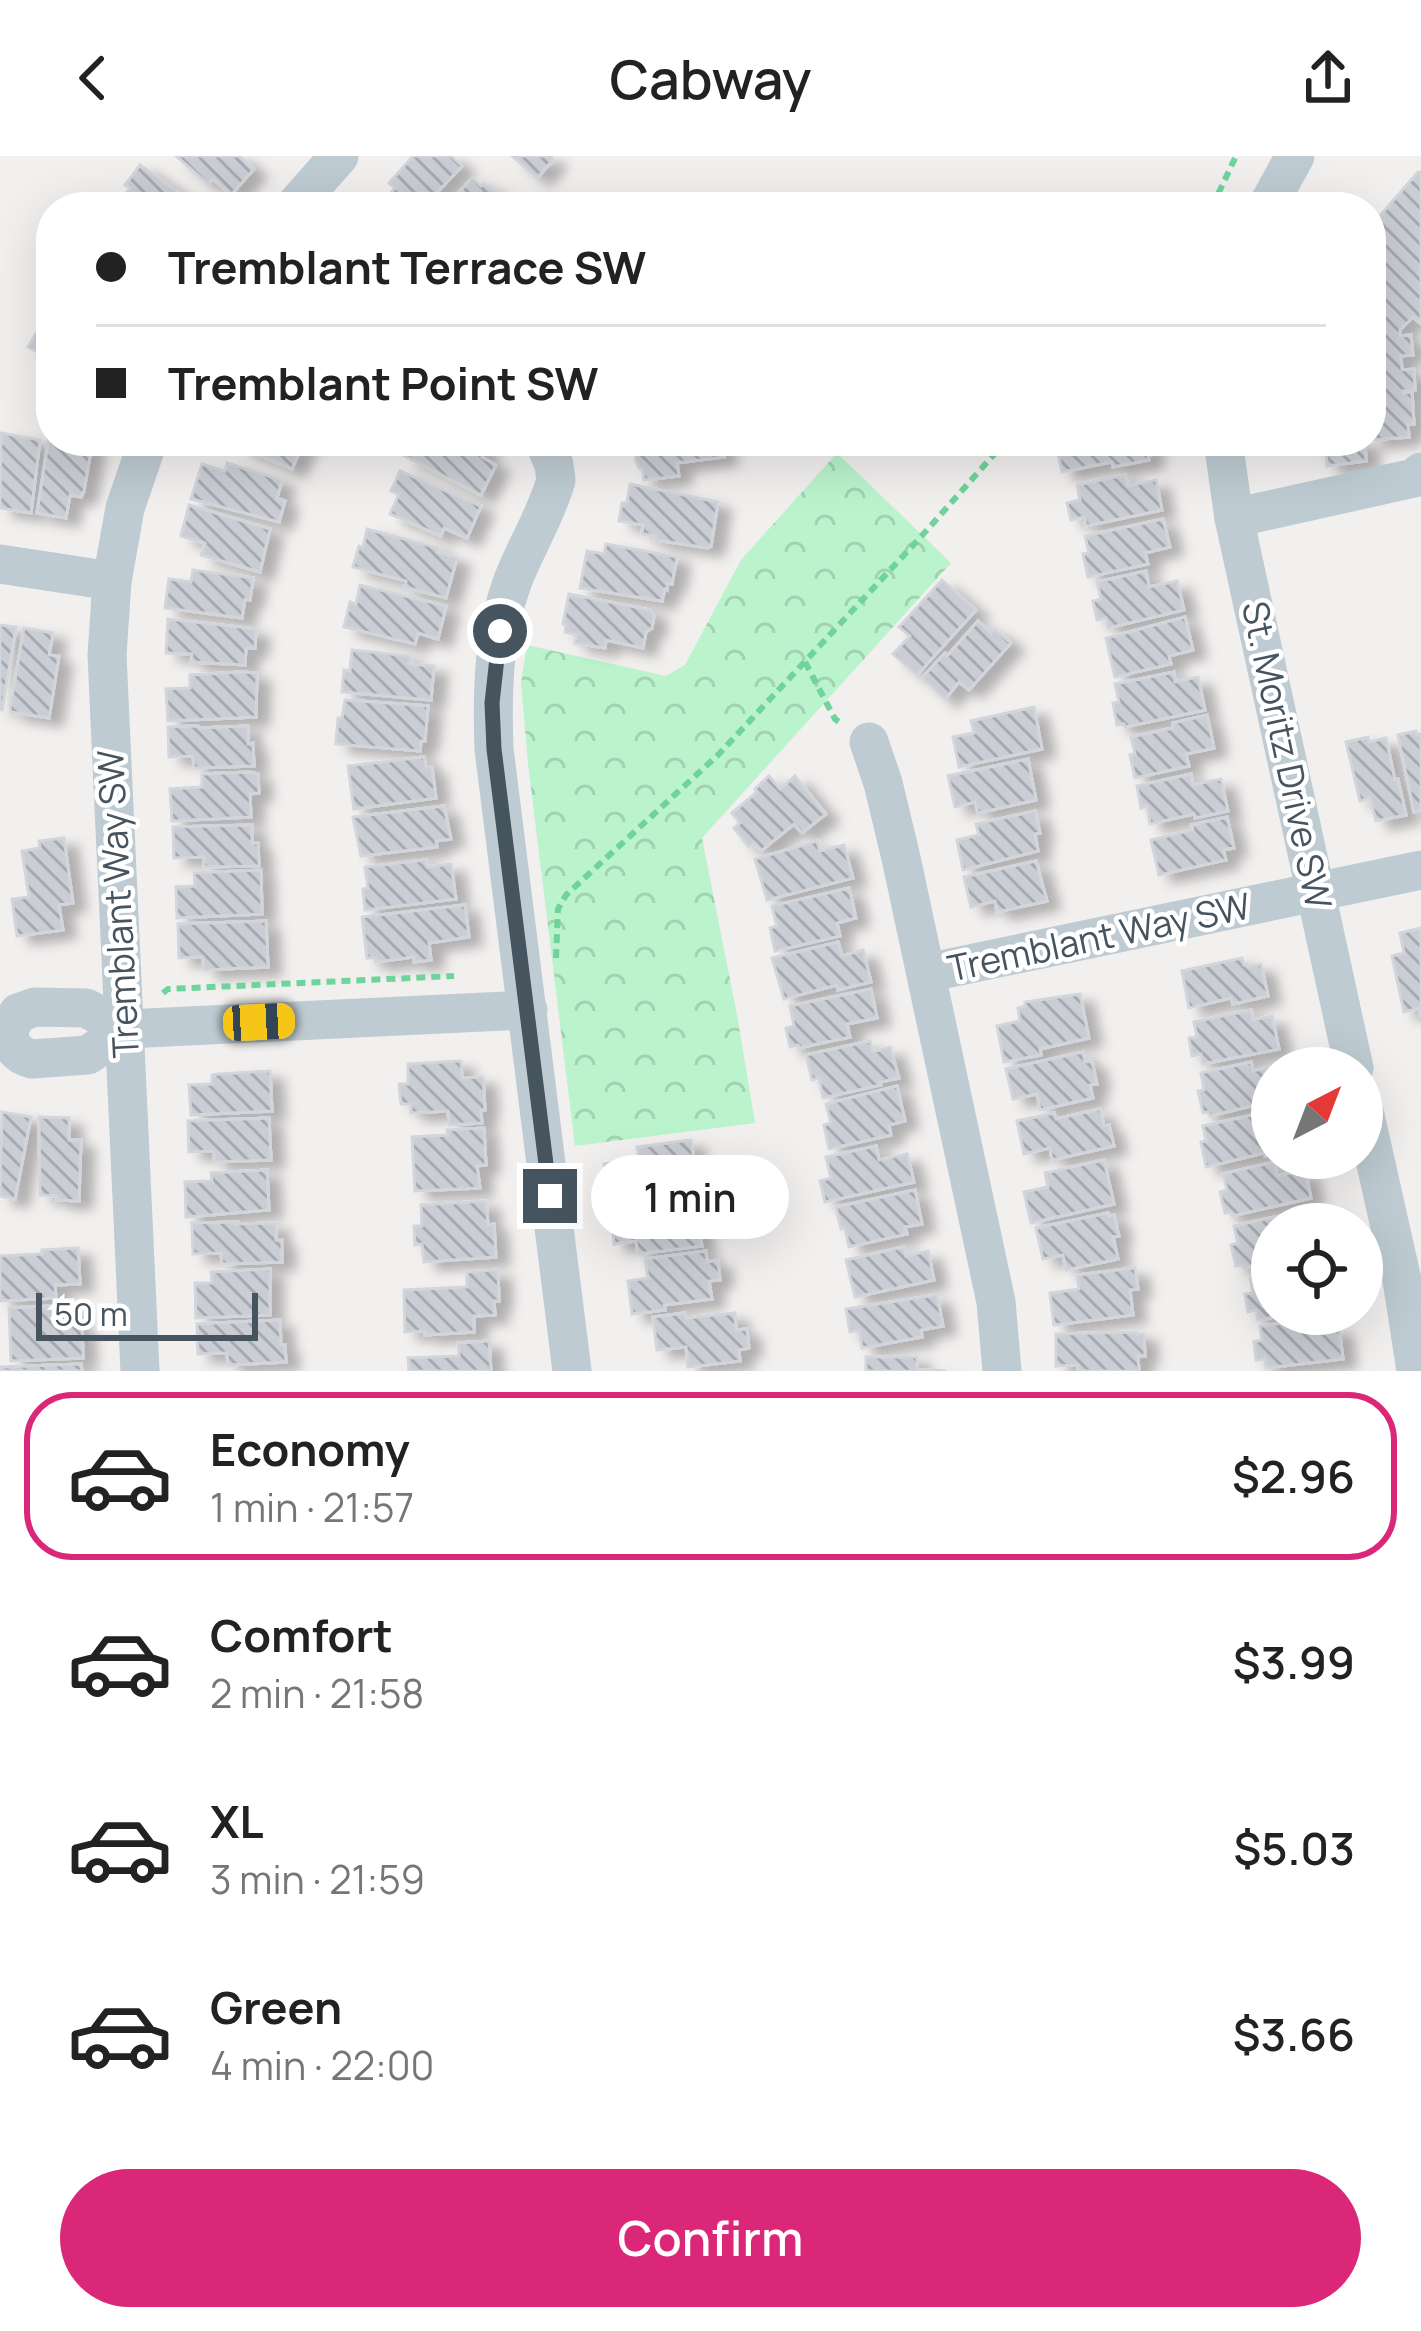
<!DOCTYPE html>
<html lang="en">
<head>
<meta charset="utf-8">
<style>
	:root { --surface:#fff; --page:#f2f2f2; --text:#222; --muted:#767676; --line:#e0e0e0; --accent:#db2777 }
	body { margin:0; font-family:Manrope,sans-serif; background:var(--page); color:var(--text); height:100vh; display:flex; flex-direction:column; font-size:45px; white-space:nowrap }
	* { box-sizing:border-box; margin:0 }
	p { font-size:39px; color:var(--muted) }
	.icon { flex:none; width:66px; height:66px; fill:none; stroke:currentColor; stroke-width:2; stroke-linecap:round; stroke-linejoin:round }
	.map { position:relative; height:1215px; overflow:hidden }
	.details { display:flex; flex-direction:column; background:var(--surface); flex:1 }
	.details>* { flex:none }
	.hud { position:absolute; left:36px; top:36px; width:1350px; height:264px; border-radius:48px; box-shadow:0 12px 48px #0002; display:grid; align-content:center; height:264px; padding:0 60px; background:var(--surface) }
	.needle { width:78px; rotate:42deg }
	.fabs { position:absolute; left:1251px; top:891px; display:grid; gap:24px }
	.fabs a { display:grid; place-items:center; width:132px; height:132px; border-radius:50%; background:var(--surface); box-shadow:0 12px 48px #0002; font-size:60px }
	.scale { position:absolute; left:36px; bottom:30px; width:222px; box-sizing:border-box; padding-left:12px; border:6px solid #45545e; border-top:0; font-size:33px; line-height:42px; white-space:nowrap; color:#45545e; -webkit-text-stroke:9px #fff; paint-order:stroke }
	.end { position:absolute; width:54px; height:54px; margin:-27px; border:15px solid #45545e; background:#fff; box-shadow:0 0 0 6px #fff }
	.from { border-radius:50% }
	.bubble { position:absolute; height:84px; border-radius:42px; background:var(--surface); box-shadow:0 12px 48px #0002; font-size:39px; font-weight:600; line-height:84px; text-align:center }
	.car { position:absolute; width:36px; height:72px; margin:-36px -18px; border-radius:15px; box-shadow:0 0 9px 3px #0007; background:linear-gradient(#f5c518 24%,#345 0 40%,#f5c518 0 76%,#345 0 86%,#f5c518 0) }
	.hud b { display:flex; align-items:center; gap:42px; height:114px; font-size:45px }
	.hud b+b { border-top:3px solid var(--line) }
	.hud i { width:30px; height:30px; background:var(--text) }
	ul { padding:21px 0 0; list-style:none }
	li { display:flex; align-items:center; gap:36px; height:168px; margin:0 24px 18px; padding:0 36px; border:6px solid transparent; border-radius:48px }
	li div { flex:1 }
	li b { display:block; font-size:45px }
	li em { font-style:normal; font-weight:600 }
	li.current { border-color:var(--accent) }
	li>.icon { width:108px; height:108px; stroke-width:1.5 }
	.cta { display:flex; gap:24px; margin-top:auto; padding:24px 60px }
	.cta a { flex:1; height:138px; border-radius:72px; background:var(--accent); color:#fff; font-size:48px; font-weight:600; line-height:138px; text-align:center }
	header { display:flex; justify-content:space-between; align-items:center; height:156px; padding:0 60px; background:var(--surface); font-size:54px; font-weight:600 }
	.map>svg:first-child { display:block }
	.park { fill:url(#park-crowns) }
	.building { fill:url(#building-back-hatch); stroke:#d2d5db; stroke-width:3; filter:url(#shadow) }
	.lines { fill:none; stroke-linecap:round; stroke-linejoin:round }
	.path { stroke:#6fd39b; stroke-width:6; stroke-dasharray:9 6; stroke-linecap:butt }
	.minor { stroke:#becbd2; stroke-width:39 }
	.route { stroke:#45545e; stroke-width:15 }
	.labels { text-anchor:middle; stroke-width:9; stroke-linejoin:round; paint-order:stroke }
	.street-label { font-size:36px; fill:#45545e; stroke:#fff }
</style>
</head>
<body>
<header><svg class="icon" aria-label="back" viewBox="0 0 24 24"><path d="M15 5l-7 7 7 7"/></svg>Cabway<svg class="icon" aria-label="share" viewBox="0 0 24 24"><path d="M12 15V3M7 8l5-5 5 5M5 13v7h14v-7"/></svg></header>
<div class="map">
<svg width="1421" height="1215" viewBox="0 0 1421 1215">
	<defs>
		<pattern id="park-crowns" width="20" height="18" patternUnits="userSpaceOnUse" patternTransform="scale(3)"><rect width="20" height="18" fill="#baf3cc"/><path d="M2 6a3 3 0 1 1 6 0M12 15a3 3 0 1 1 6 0" fill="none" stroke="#a1d2b2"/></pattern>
		<pattern id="building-back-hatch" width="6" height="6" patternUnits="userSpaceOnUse" patternTransform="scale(3)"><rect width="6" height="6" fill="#caced4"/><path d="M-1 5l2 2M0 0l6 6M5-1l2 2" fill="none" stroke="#a6aaaf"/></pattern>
		<filter id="shadow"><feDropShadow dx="13" dy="8" stdDeviation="6" flood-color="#0004"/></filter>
	</defs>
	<rect width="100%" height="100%" fill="#f2efef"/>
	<path class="park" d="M837 297 951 407 702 682 737 859 755 967 575 990 528 608 521 527 527 489 666 520 685 509 741 404Z"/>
	<g class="building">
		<path d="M176 0H239L254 13 231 39 213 23 208 28Z"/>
		<path d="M413 0H451L462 10 428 46 432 51H378L395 32 389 27Z"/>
		<path d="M512 0H551L553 4 537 22Z"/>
		<path d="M140 9 198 50 197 51H131L121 44 130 32 125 29Z"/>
		<path d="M1418 16H1421V168L1413 161 1400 174V180L1411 179 1413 199 1401 200 1402 214 1414 213 1415 234 1403 235V237L1412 236 1414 268H1408L1409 281 1371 284V70Z"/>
		<path d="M472 22 481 30 483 28 493 34 508 48 506 51H446Z"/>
		<path d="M50 154H51V203L28 191Z"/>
		<path d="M50 274 51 285H86L92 288 84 335 81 341 70 339 66 362 37 357Z"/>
		<path d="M1 277 40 284 31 357 0 352Z"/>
		<path d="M240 285H304L292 313 238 290Z"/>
		<path d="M413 285H472L486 292 482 301 496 309 481 339 405 300Z"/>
		<path d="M722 285 724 301 677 307 679 320 644 324 642 312H639L636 305 635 285Z"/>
		<path d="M1067 285H1148L1151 299 1148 300 1149 304 1113 311 1112 306 1062 316 1056 288Z"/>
		<path d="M1317 285H1365L1366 305 1327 310 1326 297H1318Z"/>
		<path d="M227 307 282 324 277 342 285 345 279 366 191 343 202 308 225 315Z"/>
		<path d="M400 315 481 350 467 382 444 372 441 380 390 358 399 338 391 335Z"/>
		<path d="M1125 319 1128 330 1156 324 1162 354 1086 370 1084 361 1071 364 1067 347 1080 344 1077 329Z"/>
		<path d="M630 328 718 346 711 390 708 392 655 384 656 380 642 378 643 369 619 365 622 347H627Z"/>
		<path d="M189 349 270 373 260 416 201 399 205 387 181 380Z"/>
		<path d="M1163 363 1170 391 1145 397 1148 408 1088 421 1083 398 1089 397 1085 380Z"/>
		<path d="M367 373 438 392 437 396 457 402 446 442 405 431 406 425 353 411 359 390 363 391Z"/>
		<path d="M606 388 677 401 672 428 668 427 667 434 665 433 662 445 580 432 587 395 604 398Z"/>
		<path d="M193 414 253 422 250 444 245 443 242 462 165 452 169 423 191 426Z"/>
		<path d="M1146 415 1149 431 1177 425 1184 454 1108 472 1106 462 1097 464 1093 445 1101 443 1097 426Z"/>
		<path d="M942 424 976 454 917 519 893 498 910 480 899 471Z"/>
		<path d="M360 429 446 450 438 483 418 477 415 488 344 471 350 446 356 448Z"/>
		<path d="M569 438 650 454 654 460 652 472 646 476 643 492 606 484 605 492 575 487 577 479 565 476 566 469 563 468Z"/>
		<path d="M1185 461 1193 494 1169 500 1171 508 1115 521 1106 482Z"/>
		<path d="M168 463 256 473 255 492H246L245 509 191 506 192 498 166 497Z"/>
		<path d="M978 465 991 477 994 473 1011 487 969 534 959 526 945 543 922 522 945 497 948 499Z"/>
		<path d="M0 469 16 471 2 554 0 553Z"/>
		<path d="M24 472 53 477 49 499 59 500 49 562 11 556 10 553Z"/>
		<path d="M352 494 410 500V508L434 510 431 544 342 536 344 514 350 515Z"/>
		<path d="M241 516 257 517 256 561 168 565 166 533 190 532V519Z"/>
		<path d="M1174 516 1175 526 1198 521 1205 554 1125 571 1124 568 1117 569 1113 547 1119 546 1115 528Z"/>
		<path d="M345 544 428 550 425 585H421L420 595 336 588 338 562H342Z"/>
		<path d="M1034 551 1042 593 959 611 953 581 974 577 971 565Z"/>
		<path d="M1207 559 1214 592 1186 598 1189 610 1135 622 1130 599 1135 598 1131 581 1173 572V567Z"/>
		<path d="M198 570 199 572 248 570V588L253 587 254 610 194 612 193 600 169 601 168 571Z"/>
		<path d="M1416 575V579L1421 578V654L1414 656 1398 579Z"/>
		<path d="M1368 581 1369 586 1386 582 1395 624 1398 623 1406 659 1376 665 1370 642 1360 645 1346 586Z"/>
		<path d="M424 601 426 611H432L436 642 354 653 348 610Z"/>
		<path d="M1028 603 1036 644 978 657 975 646 955 651 948 620Z"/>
		<path d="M249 616 258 618 259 637 250 638 251 661 172 665 170 633 202 631V618Z"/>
		<path d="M1191 618 1193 629 1221 623 1228 655 1195 662 1194 658 1150 668 1147 650 1141 652 1137 630Z"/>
		<path d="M769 620 780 633 795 620 826 658 802 677 794 668 761 695 754 687 749 691 734 672 740 667 732 657 757 636 755 633Z"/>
		<path d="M444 650 451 683 436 685 437 691 361 700 353 661Z"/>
		<path d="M1035 655 1040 677 1035 678 1038 695 963 714 957 684 979 679 976 668Z"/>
		<path d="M1227 661 1234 692 1223 694 1226 704 1159 719 1151 684 1193 674 1192 669Z"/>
		<path d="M252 669V687H258L259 710 204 711V701L174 702 173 671Z"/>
		<path d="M64 682 73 747 59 749 63 774 17 780 12 743 29 741 22 695 40 692 39 685Z"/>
		<path d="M817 685 820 695 844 689 853 722 767 744 755 703Z"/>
		<path d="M426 704 427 711 451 708 456 743 365 754 363 733 368 732 365 711Z"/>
		<path d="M1036 705 1047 745 997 756 995 745 971 751 964 721Z"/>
		<path d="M261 714 262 758 177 762 176 731 195 730 194 717Z"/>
		<path d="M849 732 856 762 837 767 840 780 775 795 770 772 777 770 772 750Z"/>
		<path d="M465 749 469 781 429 787 431 804 414 806V801L376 806 375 802H367L362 761Z"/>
		<path d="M266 765 268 811 204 814 203 801 179 802 178 768Z"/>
		<path d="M1421 772V861L1419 852 1404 856 1392 800 1404 797 1400 777Z"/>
		<path d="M838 786 842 800 863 794 871 826 838 834 837 829 784 843 772 802Z"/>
		<path d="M1242 802 1244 809 1247 808 1248 811 1261 808 1268 840 1233 848 1231 842 1189 852 1182 815Z"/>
		<path d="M871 833 877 862 847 868 850 881 799 892 798 889 790 891 786 872 794 870 790 850Z"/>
		<path d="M1080 838 1089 882 1040 893 1041 899 1004 906 997 870 1020 865 1018 852 1025 850V846Z"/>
		<path d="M1251 854 1253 864 1272 860 1279 893 1203 908 1201 898 1192 900 1189 882 1197 881 1194 866Z"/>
		<path d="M870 885 873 896 890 891 899 922 880 926 881 929 823 942 819 922 812 924 806 899Z"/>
		<path d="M1083 896 1085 906 1092 905 1097 928 1090 929 1093 942 1040 954 1037 938 1013 943 1006 913Z"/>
		<path d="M461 905 462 922 483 921 485 954H481L482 967 449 969 448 955 411 957V948H401L399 928H408V908Z"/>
		<path d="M1251 906 1253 915 1282 908 1283 912H1272V945L1210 960 1208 956 1203 957 1198 935 1204 934 1201 917Z"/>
		<path d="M270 915 272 955 191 959 189 929 212 928V919L219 918Z"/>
		<path d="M897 930 905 965 889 969 891 979 829 993 824 969 831 967 826 948Z"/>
		<path d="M1100 953 1104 970 1109 969 1114 990 1052 1004 1050 992 1024 998 1017 965 1054 957 1056 963Z"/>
		<path d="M2 956 31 961 15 1043 0 1040Z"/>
		<path d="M1266 956 1268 965 1272 964V998L1265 1000 1264 997 1206 1011 1201 986 1206 985 1203 970Z"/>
		<path d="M39 961 69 962V984H81L79 1045 57 1044V1040L40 1039Z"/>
		<path d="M269 962 271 1004 214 1006V995L189 996 188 965Z"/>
		<path d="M484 972 486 1009 477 1010 480 1032 415 1035 412 981 448 979 447 974Z"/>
		<path d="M691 984 695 1011 680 1013 682 1028 647 1033V1037L609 1042 604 1008 639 1003 637 991Z"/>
		<path d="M876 990 879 1004 907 998 914 1026 825 1046 820 1025 831 1022 826 1001Z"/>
		<path d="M1104 1004 1114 1048 1031 1067 1024 1036 1048 1031 1045 1017Z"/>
		<path d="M1274 1006 1277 1020 1305 1014 1311 1042 1232 1060 1231 1056 1225 1057 1220 1036 1227 1034 1223 1018Z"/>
		<path d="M267 1014 269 1054 186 1061 185 1026 212 1025 211 1017Z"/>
		<path d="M915 1034 922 1068 905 1071 907 1078 849 1091 845 1072 841 1073 836 1051Z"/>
		<path d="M486 1045 488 1069 494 1068 496 1101 424 1106 422 1088 415 1089 414 1070H422L421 1049Z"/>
		<path d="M645 1045 646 1053 695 1047 702 1090 638 1098 636 1085 614 1088 610 1049Z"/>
		<path d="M1108 1057 1109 1060 1114 1059 1119 1080 1113 1081 1118 1103 1066 1114 1063 1099 1043 1103 1036 1072Z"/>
		<path d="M1293 1057 1295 1068 1316 1063 1318 1068H1272V1106L1244 1112 1243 1109 1236 1110 1231 1089 1238 1087 1234 1070Z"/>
		<path d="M237 1066 236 1068 276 1067V1084H282V1106L222 1108 221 1097 193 1098 192 1067Z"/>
		<path d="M904 1091 906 1100 928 1095 934 1124 855 1141 846 1104Z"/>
		<path d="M78 1092 80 1128 55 1129 56 1142 0 1145V1100L42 1098V1094Z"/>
		<path d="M706 1095 707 1106 718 1104 720 1124 709 1125 712 1143 664 1149 665 1154 632 1158 628 1125 648 1122 645 1103Z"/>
		<path d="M1135 1112 1138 1133 1130 1134 1133 1159 1054 1169 1050 1137 1079 1133 1077 1119Z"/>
		<path d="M270 1113V1159L196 1162 195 1127H212L211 1116Z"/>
		<path d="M498 1114 499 1145H494L495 1159 474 1160V1176L425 1179V1175L405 1176 404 1134 467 1131V1116Z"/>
		<path d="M1272 1118V1158H1291L1258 1164 1256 1154 1248 1156 1245 1138 1253 1137 1250 1122Z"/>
		<path d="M937 1139 943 1170 921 1174 922 1181 862 1192 859 1174 850 1176 846 1153Z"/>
		<path d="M74 1149 75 1170H82L83 1202 11 1205 9 1152Z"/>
		<path d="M685 1157 686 1162 735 1157 736 1174 747 1173 749 1192 739 1194 740 1205 688 1211 686 1191 657 1194 653 1161Z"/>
		<path d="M1315 1163 1317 1174 1339 1171 1343 1203 1266 1212 1265 1203 1256 1204 1254 1186 1262 1184 1260 1170Z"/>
		<path d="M280 1164 281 1189H285L286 1206 230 1209 228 1208 227 1197 198 1198 197 1168Z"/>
		<path d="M1137 1176V1178H1144L1145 1200H1138L1139 1215H1078V1209L1056 1210V1178Z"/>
		<path d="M489 1185 491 1215H409L408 1202 459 1200 458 1187Z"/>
		<path d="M866 1201H917V1214L946 1215H866Z"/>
		<path d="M81 1208 82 1215H0V1211Z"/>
	</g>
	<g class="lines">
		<g class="path">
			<path d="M1212 51 1236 0"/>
			<path d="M805 506 835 563 843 569"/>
			<path d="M556 802 558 753 566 739 718 599 918 384 1006 285"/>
			<path d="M163 837 168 833 454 820"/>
		</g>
		<g class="minor">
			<path d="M294 51 339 0"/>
			<path d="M1267 51 1295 0"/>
			<path d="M544 285 554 309 556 324C546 360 525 392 512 427 493 479 492 538 494 593L572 1215"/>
			<path d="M1223 285 1234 362 1354 912"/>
			<path d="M1234 362 1414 322 1421 316"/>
			<path d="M0 408 112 425"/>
			<path d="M869 586 883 627 901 702 996 1146 1002 1215"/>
			<path d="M926 817 1421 714"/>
			<path d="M35 851 86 852 125 873 88 899 32 903C16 899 9 889 9 873L18 857Z"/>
			<path d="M125 873 528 854"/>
			<path d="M1362 946 1402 1124 1416 1215"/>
			<path d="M140 1215 107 499 112 425 125 352 148 285"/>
		</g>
	</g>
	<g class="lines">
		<path class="route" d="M500 475 492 547 494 593 550 1040"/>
	</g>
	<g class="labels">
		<g class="street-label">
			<text transform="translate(1287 599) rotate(78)" y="13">St. Moritz Drive SW</text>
			<text transform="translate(118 748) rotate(-93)" y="13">Tremblant Way SW</text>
			<text transform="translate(1099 781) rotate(-12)" y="13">Tremblant Way SW</text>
		</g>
	</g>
</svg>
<div class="fabs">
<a><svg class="needle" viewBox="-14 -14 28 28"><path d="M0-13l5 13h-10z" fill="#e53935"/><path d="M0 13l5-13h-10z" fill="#767676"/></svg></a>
<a><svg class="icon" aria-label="locate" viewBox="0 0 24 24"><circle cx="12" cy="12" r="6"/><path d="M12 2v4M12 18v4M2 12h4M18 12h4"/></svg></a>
</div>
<div class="scale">50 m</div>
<i class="end from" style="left:500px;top:475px"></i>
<i class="end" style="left:550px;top:1040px"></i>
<div class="bubble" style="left:591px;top:999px;width:198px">1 min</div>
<i class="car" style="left:259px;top:866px;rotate:87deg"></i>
<div class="hud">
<b><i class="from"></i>Tremblant Terrace SW</b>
<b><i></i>Tremblant Point SW</b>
</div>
</div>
<section class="details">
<ul>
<li class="current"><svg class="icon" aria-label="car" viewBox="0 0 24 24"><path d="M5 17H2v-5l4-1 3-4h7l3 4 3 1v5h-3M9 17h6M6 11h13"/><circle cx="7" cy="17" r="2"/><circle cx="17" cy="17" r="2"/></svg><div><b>Economy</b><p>1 min · 21:57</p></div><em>$2.96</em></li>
<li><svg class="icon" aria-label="car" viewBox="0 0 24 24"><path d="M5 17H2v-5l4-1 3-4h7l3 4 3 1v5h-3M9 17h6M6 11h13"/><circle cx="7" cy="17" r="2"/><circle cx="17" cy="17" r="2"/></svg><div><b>Comfort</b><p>2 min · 21:58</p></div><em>$3.99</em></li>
<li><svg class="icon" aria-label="car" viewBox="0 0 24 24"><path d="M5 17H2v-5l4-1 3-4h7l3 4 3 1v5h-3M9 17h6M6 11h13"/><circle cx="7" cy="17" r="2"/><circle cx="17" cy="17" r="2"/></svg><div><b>XL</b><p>3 min · 21:59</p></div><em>$5.03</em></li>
<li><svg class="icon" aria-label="car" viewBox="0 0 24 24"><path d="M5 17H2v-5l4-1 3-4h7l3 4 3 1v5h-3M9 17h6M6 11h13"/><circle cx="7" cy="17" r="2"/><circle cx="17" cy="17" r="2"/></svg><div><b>Green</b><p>4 min · 22:00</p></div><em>$3.66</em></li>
</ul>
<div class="cta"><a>Confirm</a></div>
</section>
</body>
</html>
